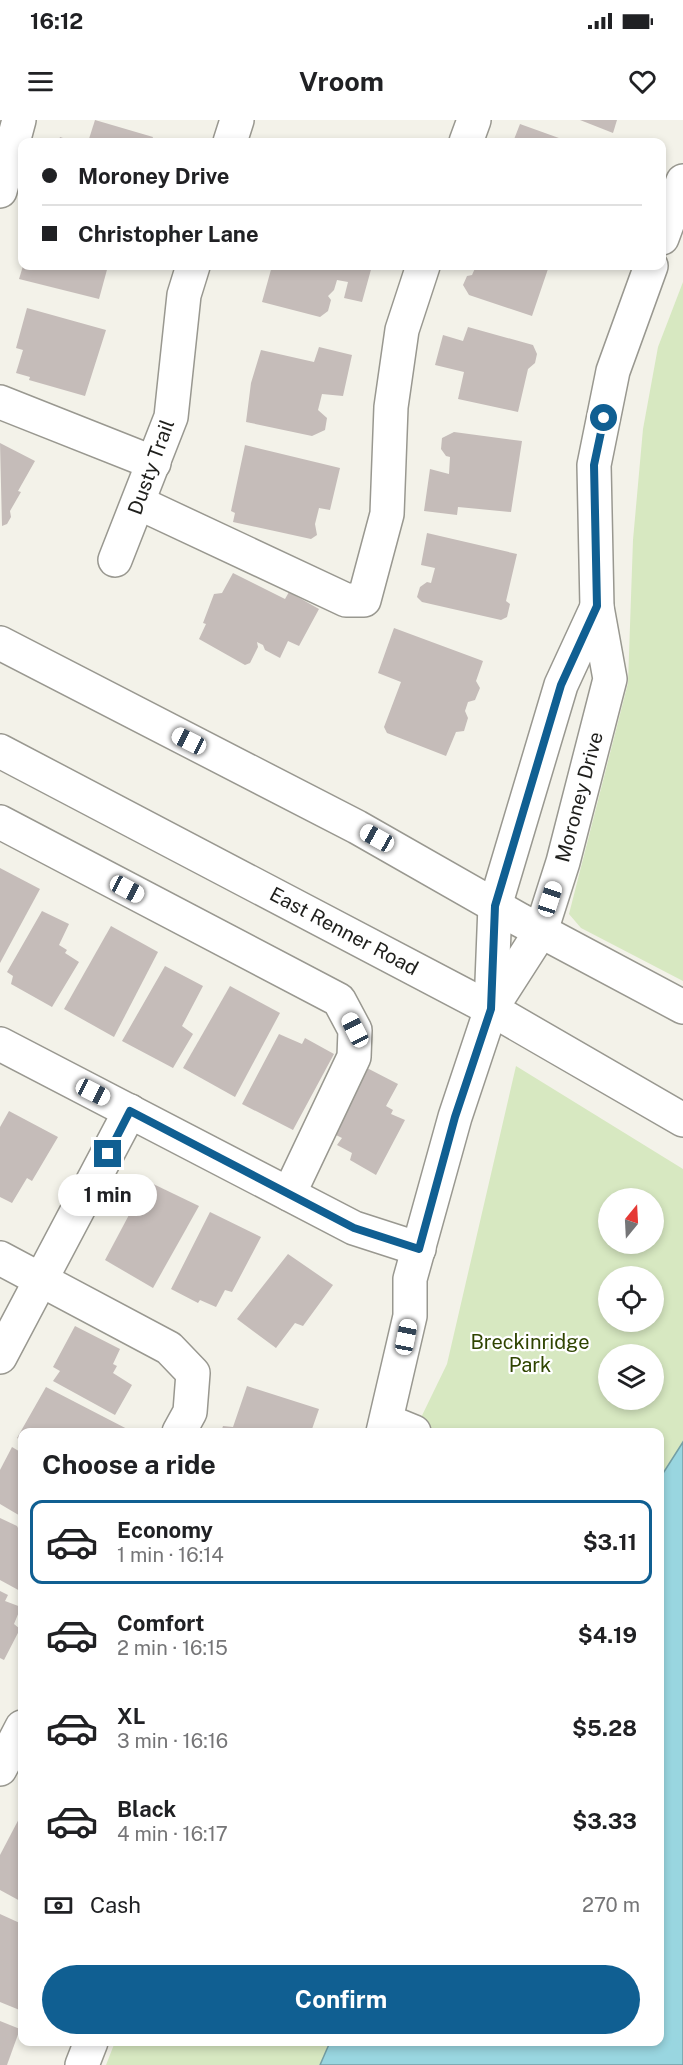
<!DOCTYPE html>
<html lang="en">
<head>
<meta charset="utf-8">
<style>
	:root { --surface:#fff; --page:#f6f6f6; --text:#202124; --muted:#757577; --line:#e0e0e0; --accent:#105f92 }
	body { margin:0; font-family:"Public Sans",sans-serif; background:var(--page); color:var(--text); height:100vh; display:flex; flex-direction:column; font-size:22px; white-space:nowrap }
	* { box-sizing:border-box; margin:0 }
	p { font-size:20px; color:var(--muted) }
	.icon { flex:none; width:33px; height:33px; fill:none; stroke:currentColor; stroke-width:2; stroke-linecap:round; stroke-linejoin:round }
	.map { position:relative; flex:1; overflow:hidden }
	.sheet { position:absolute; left:18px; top:1308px; width:646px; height:618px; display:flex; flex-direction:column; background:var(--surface); border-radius:12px; box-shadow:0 3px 9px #0003 }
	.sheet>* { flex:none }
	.top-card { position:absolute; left:18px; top:18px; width:648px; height:132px; border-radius:12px; box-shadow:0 3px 9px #0003; display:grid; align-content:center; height:132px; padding:0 24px; background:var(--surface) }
	.needle { width:39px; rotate:18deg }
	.tools { position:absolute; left:598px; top:1068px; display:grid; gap:12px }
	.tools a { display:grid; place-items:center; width:66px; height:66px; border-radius:50%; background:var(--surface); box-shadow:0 3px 9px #0003; font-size:30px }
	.end { position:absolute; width:27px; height:27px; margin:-14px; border:8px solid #105f92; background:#fff; box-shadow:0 0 0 3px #fff }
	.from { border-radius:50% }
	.bubble { position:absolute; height:42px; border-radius:21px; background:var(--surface); box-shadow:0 3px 9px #0003; font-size:20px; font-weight:700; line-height:42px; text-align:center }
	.car { position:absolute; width:18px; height:36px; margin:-18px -9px; border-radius:8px; box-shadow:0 0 4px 2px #0007; background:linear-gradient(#fff 24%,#345 0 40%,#fff 0 76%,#345 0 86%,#fff 0) }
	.top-card b { display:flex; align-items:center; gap:21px; height:57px; font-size:22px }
	.top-card b+b { border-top:2px solid var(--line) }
	.top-card i { width:15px; height:15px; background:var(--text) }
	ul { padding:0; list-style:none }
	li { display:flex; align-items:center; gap:18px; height:84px; margin:0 12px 9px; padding:0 12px; border:3px solid transparent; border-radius:12px }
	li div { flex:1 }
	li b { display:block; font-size:22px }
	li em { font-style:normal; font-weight:700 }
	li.selected { border-color:var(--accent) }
	li>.icon { width:54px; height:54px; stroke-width:1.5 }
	h2 { padding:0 24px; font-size:27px; line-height:72px }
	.pay { display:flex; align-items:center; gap:15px; height:66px; padding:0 24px; font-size:22px }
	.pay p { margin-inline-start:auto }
	.primary-button { display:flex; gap:12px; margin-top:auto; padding:12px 24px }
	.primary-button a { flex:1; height:69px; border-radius:36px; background:var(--accent); color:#fff; font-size:24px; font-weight:700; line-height:69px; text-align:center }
	.status { display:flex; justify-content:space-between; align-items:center; height:42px; padding:0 30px; background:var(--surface); direction:ltr }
	.status svg { height:16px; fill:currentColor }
	header { display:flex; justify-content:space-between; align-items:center; height:78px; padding:0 24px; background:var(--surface); font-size:27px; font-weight:700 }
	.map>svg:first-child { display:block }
	.green { fill:#d7e8c1; fill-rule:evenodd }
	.water { fill:#99d6e0; stroke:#749fa5; stroke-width:1.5 }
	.building { fill:#c5bcb9 }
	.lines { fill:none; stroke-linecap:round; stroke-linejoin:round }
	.minor-casing { stroke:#999890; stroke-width:36 }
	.major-casing { stroke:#999890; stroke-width:36 }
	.minor { stroke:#fff; stroke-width:33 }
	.major { stroke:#fff; stroke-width:33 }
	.route { stroke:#105f92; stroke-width:8 }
	.labels { text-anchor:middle; stroke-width:4.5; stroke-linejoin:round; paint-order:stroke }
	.street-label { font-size:20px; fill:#1e1e1b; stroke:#fff }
	.park-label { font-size:20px; fill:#2f4400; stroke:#fff }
</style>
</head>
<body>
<div class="status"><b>16:12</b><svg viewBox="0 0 49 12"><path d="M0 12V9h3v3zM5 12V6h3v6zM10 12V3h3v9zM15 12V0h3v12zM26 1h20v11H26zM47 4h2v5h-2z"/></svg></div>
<header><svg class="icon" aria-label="menu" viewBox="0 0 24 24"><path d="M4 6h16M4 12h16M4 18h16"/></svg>Vroom<svg class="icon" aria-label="heart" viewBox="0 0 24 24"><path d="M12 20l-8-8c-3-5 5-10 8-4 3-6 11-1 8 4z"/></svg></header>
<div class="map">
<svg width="683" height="1945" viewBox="0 0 683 1945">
	<rect width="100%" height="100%" fill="#f3f2e9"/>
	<g class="green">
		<path d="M683 162V861L581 808 569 794 628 563 633 420 643 309 658 227Z"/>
		<path d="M516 946 683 1049V1945H106L115 1922H660V1312H414L447 1244ZM609 1078H654V1124H609ZM609 1156H654V1202H609ZM609 1234H654V1280H609Z"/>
	</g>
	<path class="water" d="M683 1322V1945H320L330 1922H660V1358Z"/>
	<g class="building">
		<path d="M95 0 153 17 151 22H88Z"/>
		<path d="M580 0H617L613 13Z"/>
		<path d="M520 4 570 22H513Z"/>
		<path d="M60 17 75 22H58Z"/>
		<path d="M23 146H108L99 179 19 159Z"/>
		<path d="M272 146H372L362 182 344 178 348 162 337 160 334 170 328 176 331 180 328 191 320 197 262 182Z"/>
		<path d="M476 146H549L532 196 469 175 463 165 467 156 472 155Z"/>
		<path d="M27 188 106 210 85 276 29 260 30 257 16 253 23 230 16 228Z"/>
		<path d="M468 207 533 225 537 234 535 243 528 249 518 292 458 279 464 252 435 245 443 215 463 221Z"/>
		<path d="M319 227 352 235 343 276 322 274 318 290 327 298 325 310 312 316 246 302 251 263 261 230 314 242Z"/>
		<path d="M454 312 522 321 511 392 458 387 457 395 424 391 430 349 449 354 450 337 446 336 441 329 442 318Z"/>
		<path d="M0 323 35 341 18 371 21 372 10 391 11 397 7 404 2 406Z"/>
		<path d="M245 325 340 348 330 390 319 388 315 404 317 415 311 419 233 402 235 393 231 391Z"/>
		<path d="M427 413 517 434 506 481 510 484 507 497 501 500 422 482 417 477 420 467 427 462 431 463 435 448 421 445Z"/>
		<path d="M233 453 285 479 289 472 319 489 299 526 288 521 280 538 265 530 263 525 257 522 258 527 250 543 245 545 199 519 206 504 203 503 214 474 222 473Z"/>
		<path d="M394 508 483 541 476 561 480 568 475 580 468 582 465 591 468 598 464 611 456 612 446 636 387 613 384 607 401 562 378 553Z"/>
		<path d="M0 748 40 769 0 843Z"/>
		<path d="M42 791 69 804 59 825 67 830 65 833 79 842 52 887 11 864 13 856 7 852Z"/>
		<path d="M111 806 158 832 114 917 64 889Z"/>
		<path d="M165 846 203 866 182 906 193 914 173 948 122 921Z"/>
		<path d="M230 866 280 893 235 977 183 948Z"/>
		<path d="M279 914 302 924 305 918 334 934 293 1010 242 984Z"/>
		<path d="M367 948 398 964 386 986 393 990 391 994 405 1000 376 1055 350 1040 352 1033 337 1025 342 1018 332 1013Z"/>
		<path d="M9 991 58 1017 32 1061 27 1058 12 1083 0 1077V1007Z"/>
		<path d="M147 1061 199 1086 153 1168 105 1140Z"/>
		<path d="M210 1092 261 1117 232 1172 225 1170 216 1187 200 1180 198 1183 171 1169Z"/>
		<path d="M288 1134 333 1165 303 1206 295 1203 276 1228 237 1199Z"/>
		<path d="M75 1206 120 1229 113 1244 117 1246 113 1253 132 1265 115 1295 53 1261 60 1251 53 1247Z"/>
		<path d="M247 1266 319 1289 311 1312H221L223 1306 233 1307Z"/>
		<path d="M46 1267 133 1312H22V1321L17 1318Z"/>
		<path d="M12 1327 22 1333V1397L0 1384V1350Z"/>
		<path d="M0 1398 17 1406 22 1416V1472L0 1460Z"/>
		<path d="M0 1471 8 1475 5 1481 21 1487 14 1504 20 1509 4 1540 0 1538Z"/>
		<path d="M22 1693V1782L0 1770V1735Z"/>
		<path d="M0 1794 22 1804V1891L0 1882Z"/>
		<path d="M0 1901 20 1909 7 1945H0Z"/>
	</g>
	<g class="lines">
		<g class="minor-casing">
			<g id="minor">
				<path d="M230 22 237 0"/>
				<path d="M466 22 474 0"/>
				<path d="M0 71 19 0"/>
				<path d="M662 118 683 61"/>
				<path d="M0 282 154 343"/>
				<path d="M139 383 346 480H364L387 394 391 287 402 210 423 146"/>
				<path d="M115 440 171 297 184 175 193 146"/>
				<path d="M0 702 339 880 355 910 354 937 289 1074"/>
				<path d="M491 887 495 786 561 565 597 487"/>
				<path d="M0 924 354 1108 419 1129"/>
				<path d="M0 1138 169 1228 193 1253 190 1292 179 1312"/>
				<path d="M0 1237 130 991"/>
				<path d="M387 1301 414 1312"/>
				<path d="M383 1312 410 1196V1159L455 997 491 889 541 811 563 742 610 559 597 487 594 345 613 251 651 146"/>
				<path d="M0 1649 22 1607"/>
				<path d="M82 1945 91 1922"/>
			</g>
		</g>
		<g class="major-casing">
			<g id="major">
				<path d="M0 523 357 707 520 800 683 887"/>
				<path d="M0 631 491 889 683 1000"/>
			</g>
		</g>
		<use href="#minor" class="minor"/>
		<use href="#major" class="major"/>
	</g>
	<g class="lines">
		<path class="route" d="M108 1034 130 991 354 1108 419 1129 455 997 491 889 495 786 561 565 597 486 594 345 604 298"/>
	</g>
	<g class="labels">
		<g class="street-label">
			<text transform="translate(151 347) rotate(-70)" y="7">Dusty Trail</text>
			<text transform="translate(579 677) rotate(-75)" y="7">Moroney Drive</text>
			<text transform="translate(344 811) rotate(28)" y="7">East Renner Road</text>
		</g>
		<g class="park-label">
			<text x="530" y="1229">Breckinridge<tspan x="530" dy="23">Park</tspan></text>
		</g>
	</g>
</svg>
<div class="tools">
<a><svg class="needle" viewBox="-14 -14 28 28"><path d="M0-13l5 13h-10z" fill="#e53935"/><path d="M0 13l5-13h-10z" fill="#757577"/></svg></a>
<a><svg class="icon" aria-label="locate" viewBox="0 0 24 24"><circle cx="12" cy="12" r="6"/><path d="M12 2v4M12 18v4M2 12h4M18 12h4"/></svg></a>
<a><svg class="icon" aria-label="layers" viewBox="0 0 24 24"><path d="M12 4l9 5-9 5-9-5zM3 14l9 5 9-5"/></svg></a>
</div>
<i class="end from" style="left:604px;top:298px"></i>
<i class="end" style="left:108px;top:1034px"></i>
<div class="bubble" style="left:58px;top:1054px;width:99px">1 min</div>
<i class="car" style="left:189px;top:621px;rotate:297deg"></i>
<i class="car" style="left:377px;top:718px;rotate:299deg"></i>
<i class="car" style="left:127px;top:769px;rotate:118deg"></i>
<i class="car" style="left:550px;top:779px;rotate:18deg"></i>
<i class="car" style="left:355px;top:910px;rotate:333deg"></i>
<i class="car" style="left:93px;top:972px;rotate:117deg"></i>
<i class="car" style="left:406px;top:1217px;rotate:11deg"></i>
<div class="top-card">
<b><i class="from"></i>Moroney Drive</b>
<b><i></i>Christopher Lane</b>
</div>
<section class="sheet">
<h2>Choose a ride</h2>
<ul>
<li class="selected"><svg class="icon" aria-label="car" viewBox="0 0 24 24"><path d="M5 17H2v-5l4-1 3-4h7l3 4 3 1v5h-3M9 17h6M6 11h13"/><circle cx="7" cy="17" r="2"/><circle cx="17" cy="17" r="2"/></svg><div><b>Economy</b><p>1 min · 16:14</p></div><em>$3.11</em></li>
<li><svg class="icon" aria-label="car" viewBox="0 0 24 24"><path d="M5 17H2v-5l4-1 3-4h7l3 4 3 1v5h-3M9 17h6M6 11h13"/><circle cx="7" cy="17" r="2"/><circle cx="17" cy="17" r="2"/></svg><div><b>Comfort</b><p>2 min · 16:15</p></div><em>$4.19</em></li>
<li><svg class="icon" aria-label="car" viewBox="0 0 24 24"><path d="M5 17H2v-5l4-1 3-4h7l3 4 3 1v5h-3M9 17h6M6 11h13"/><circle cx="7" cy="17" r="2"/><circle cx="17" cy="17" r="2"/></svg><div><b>XL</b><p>3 min · 16:16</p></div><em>$5.28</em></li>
<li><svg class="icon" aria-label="car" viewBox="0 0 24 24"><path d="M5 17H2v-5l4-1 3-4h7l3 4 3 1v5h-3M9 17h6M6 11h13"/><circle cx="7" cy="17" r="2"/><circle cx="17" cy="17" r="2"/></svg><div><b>Black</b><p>4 min · 16:17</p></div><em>$3.33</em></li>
</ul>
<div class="pay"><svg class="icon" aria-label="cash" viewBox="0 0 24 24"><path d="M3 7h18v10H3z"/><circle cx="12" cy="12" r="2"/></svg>Cash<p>270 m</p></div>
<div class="primary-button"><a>Confirm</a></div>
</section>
</div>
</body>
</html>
